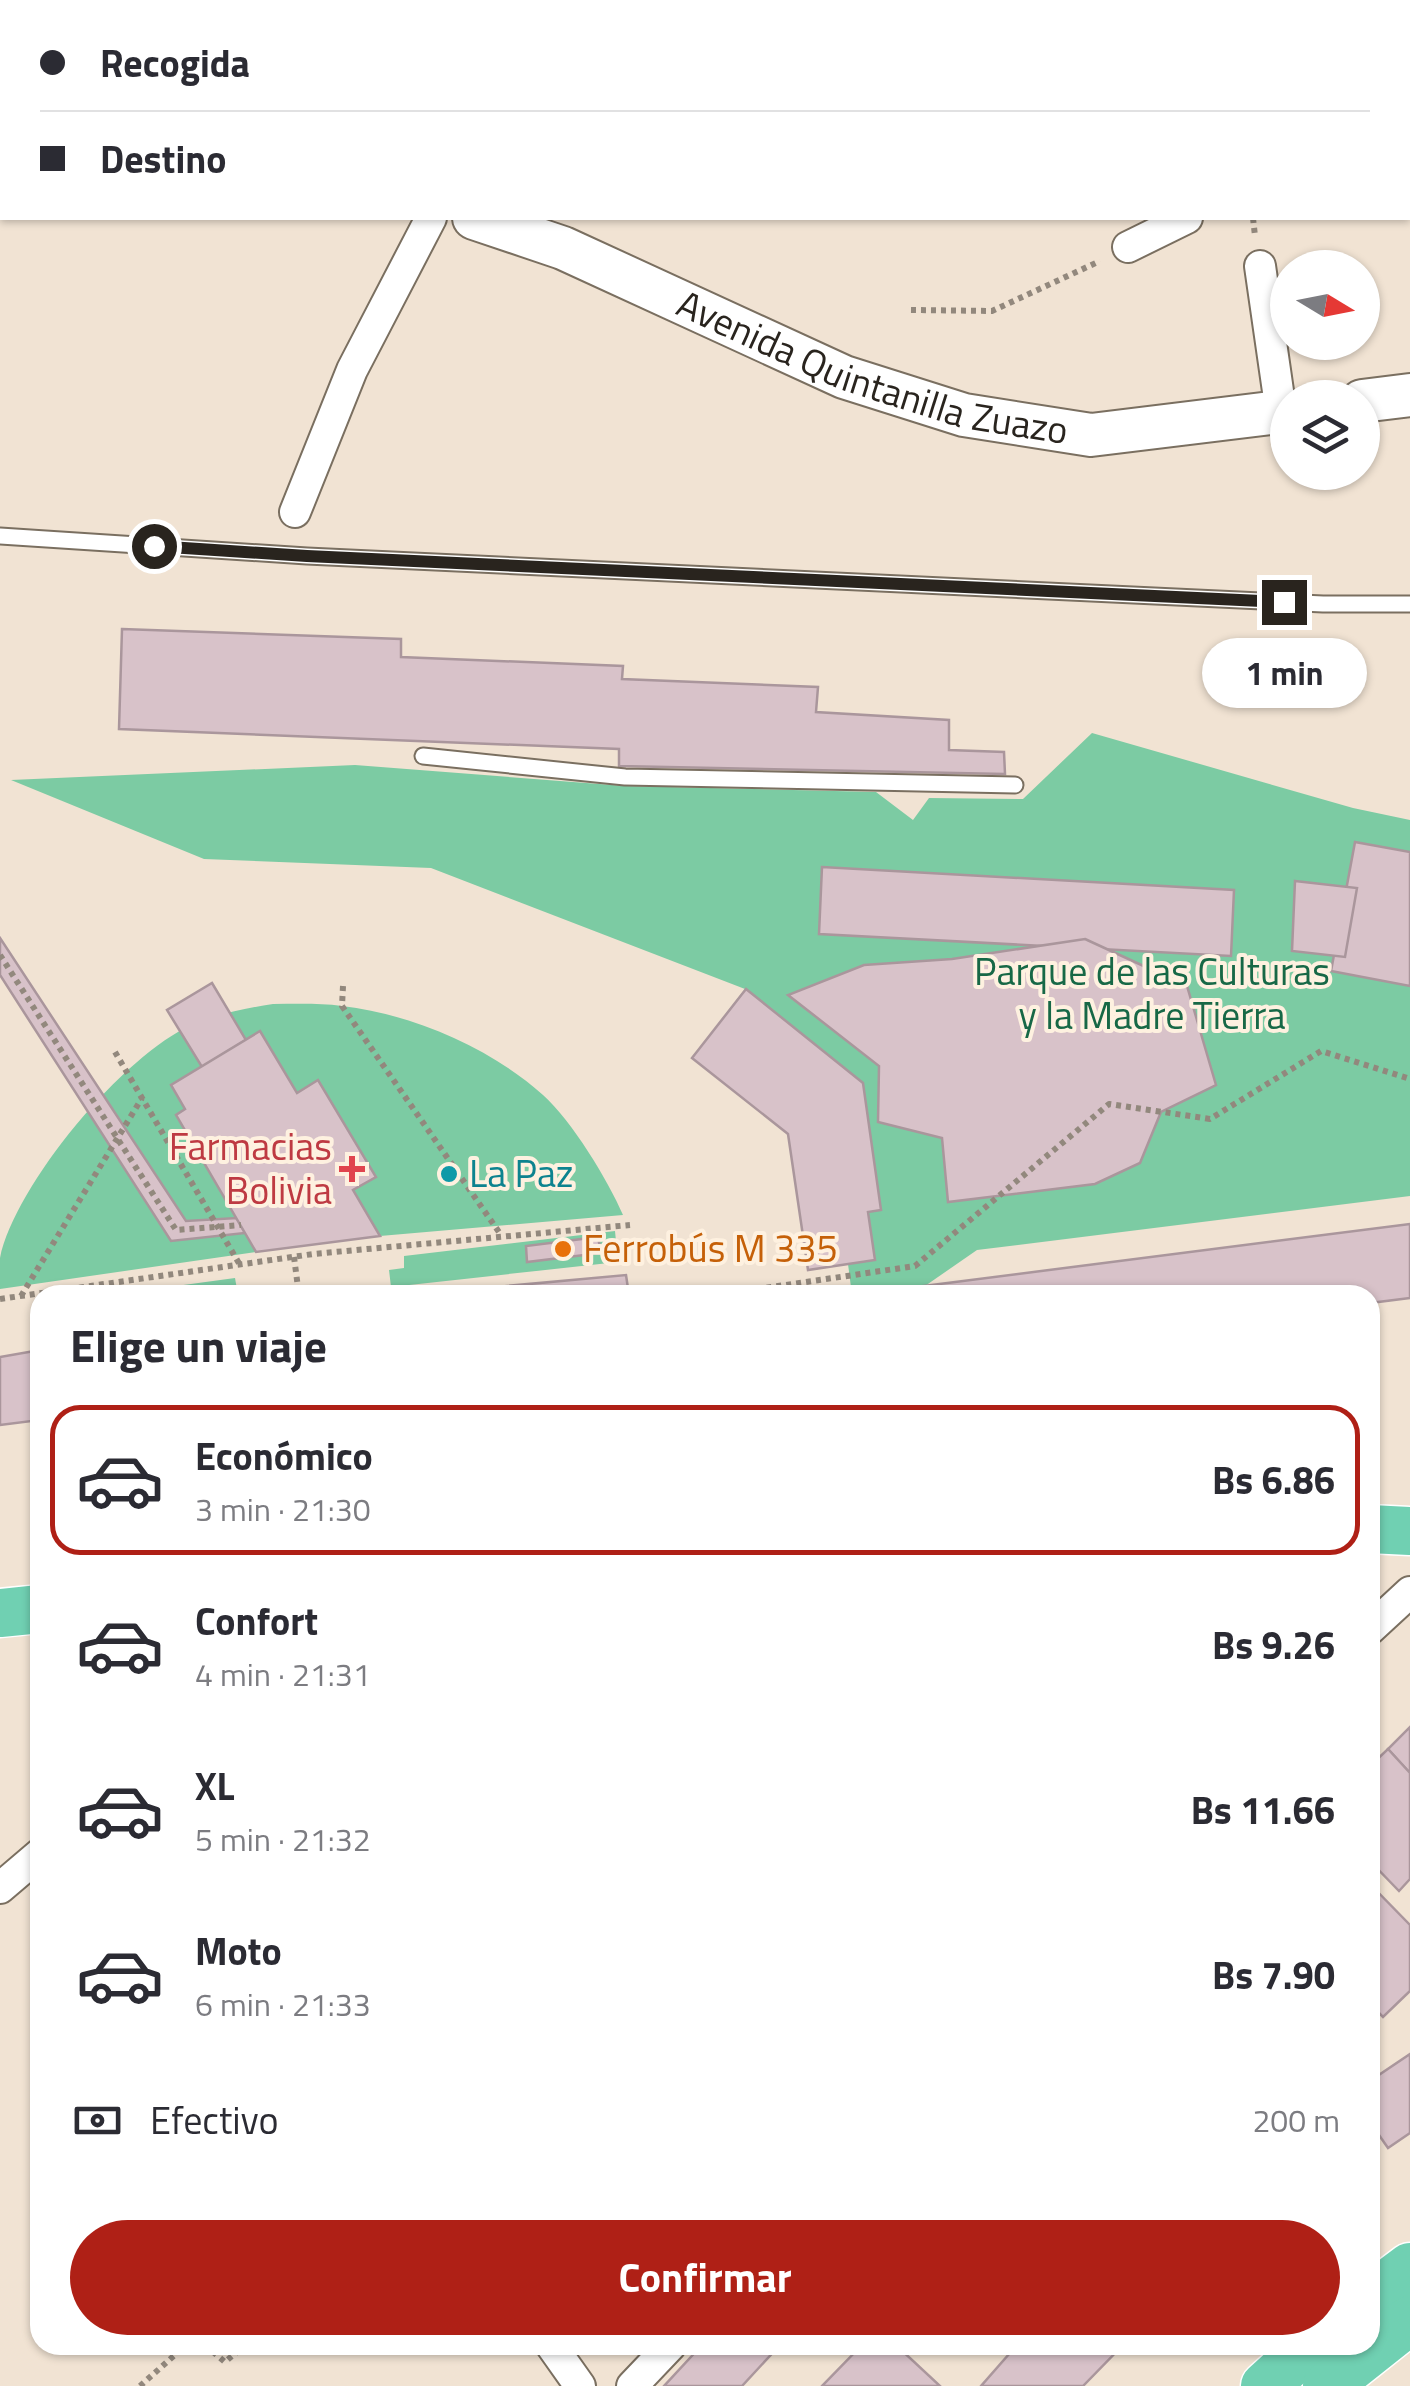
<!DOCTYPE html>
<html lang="es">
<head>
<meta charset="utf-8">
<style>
	:root { --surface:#fff; --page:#f2f2f3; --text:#2b2b33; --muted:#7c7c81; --line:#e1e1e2; --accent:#af2016 }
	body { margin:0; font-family:"Titillium Web",sans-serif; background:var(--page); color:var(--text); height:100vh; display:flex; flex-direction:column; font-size:38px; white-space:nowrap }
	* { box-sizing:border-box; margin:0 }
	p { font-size:32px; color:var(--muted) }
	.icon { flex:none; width:55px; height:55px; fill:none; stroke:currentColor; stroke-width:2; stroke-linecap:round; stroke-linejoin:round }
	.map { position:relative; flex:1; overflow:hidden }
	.details { position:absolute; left:30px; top:1285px; width:1350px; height:1070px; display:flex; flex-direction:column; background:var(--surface); border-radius:30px; box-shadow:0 2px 8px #0004 }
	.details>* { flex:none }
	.top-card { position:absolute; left:0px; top:0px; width:1410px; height:220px; box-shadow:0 2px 8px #0004; display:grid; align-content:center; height:220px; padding:0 40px; background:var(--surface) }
	.needle { width:65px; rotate:100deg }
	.tools { position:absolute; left:1270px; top:250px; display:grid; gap:20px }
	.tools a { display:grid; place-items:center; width:110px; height:110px; border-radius:50%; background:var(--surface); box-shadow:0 2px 8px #0004; font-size:50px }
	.end { position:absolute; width:45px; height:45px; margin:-22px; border:12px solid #29241e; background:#fff; box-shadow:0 0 0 5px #fff }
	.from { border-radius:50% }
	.bubble { position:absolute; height:70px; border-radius:35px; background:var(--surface); box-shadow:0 2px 8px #0004; font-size:32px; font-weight:700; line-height:70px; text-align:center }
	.top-card b { display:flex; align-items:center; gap:35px; height:95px; font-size:38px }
	.top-card b+b { border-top:2px solid var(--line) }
	.top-card i { width:25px; height:25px; background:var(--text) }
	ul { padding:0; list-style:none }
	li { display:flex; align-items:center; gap:30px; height:150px; margin:0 20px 15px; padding:0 20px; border:5px solid transparent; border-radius:30px }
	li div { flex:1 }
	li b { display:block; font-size:38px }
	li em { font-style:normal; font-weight:700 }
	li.on { border-color:var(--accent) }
	li>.icon { width:90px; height:90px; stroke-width:1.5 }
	h2 { padding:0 40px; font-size:45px; line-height:120px }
	.pay { display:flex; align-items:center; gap:25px; height:110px; padding:0 40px; font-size:38px }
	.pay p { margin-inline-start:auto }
	.cta { display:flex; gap:20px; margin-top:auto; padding:20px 40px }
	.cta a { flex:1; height:115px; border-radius:60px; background:var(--accent); color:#fff; font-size:40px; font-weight:700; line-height:115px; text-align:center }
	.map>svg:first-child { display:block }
	.green { fill:#7ccba3 }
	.building { fill:#d8c2c9; stroke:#aa969c; stroke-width:2.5 }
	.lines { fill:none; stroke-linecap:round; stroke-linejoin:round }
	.lane-casing { stroke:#7a6f60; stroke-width:19 }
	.street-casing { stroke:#7a6f60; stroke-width:34 }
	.secondary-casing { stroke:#7a6f60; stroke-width:46 }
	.primary-casing { stroke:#fff; stroke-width:51 }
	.path { stroke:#92887d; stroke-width:6; stroke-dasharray:5 5; stroke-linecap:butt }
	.lane { stroke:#fff; stroke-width:15 }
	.street { stroke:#fff; stroke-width:30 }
	.secondary { stroke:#fff; stroke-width:42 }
	.primary { stroke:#70d0b2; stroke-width:48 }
	.path-bridge { stroke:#92887d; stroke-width:6; stroke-dasharray:5 5; stroke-linecap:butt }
	.route { stroke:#29241e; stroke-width:12 }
	.health-dot { fill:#e0444e; stroke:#fef1e0; stroke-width:4 }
	.culture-dot { fill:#0f9aa8; stroke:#fef1e0; stroke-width:4 }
	.food-dot { fill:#e8710a; stroke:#fef1e0; stroke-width:4 }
	.labels { text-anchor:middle; stroke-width:8; stroke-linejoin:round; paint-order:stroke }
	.street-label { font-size:38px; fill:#29241e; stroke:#fef1e0 }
	.park-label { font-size:38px; fill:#176846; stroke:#fef1e0 }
	.health-label { font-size:38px; fill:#be3a42; stroke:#fef1e0; text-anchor:end }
	.culture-label { font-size:38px; fill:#0d838f; stroke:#fef1e0; text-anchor:start }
	.food-label { font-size:38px; fill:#c56008; stroke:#fef1e0; text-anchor:start }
</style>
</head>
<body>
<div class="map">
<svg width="1410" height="2386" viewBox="0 0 1410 2386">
	<rect width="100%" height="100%" fill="#f1e3d3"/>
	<g class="green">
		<path d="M1092 733 1353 808 1410 820V1196L977 1250 925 1286 852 1295 848 1264 808 1270 788 1134 692 1058 745 989 431 868 204 859 11 780 355 765 625 786 876 792 913 820 929 798 1023 799Z"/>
		<path d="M273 1004C296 1004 320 1003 342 1006 412 1014 491 1048 543 1095 572 1121 608 1180 623 1215L380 1236 353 1190 375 1176 319 1081 297 1093 260 1032 171 1086 185 1109 176 1116 256 1252 0 1289C0 1279 0 1267 0 1258 15 1185 124 1054 192 1025 218 1014 246 1008 273 1004Z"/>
		<path d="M615 1231 618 1262 391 1287 389 1270 404 1268V1256Z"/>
		<path d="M235 1278 238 1295H110Z"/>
	</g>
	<g class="building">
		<path d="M122 629 401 639V657L623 666 622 679 818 687 816 712 949 720V750L1004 752 1005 774 619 766V749L119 729Z"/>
		<path d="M1355 842 1410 852V986L1331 971Z"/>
		<path d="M822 867 1234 890 1231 956 819 934Z"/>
		<path d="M1295 881 1357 888 1345 957 1292 951Z"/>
		<path d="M0 938 186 1221 237 1218 245 1233 171 1241 0 975Z"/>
		<path d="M1085 939 1187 986 1216 1085 1161 1112 1140 1163 1095 1184 948 1202 942 1138 878 1122 879 1066 788 995 864 965 952 959Z"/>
		<path d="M212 983 246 1040 202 1067 167 1010Z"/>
		<path d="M746 989 863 1083 881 1210 868 1212 875 1260 808 1270 788 1134 692 1058Z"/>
		<path d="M260 1031 297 1093 318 1080 376 1177 353 1190 380 1236 256 1252 176 1115 185 1109 171 1085Z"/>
		<path d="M1410 1224V1298L1370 1303V1295H853Z"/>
		<path d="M598 1237 601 1253 527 1262 526 1246Z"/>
		<path d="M626 1275 629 1295H409Z"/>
		<path d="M40 1350V1420L0 1425V1357Z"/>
		<path d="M1410 1727V1773L1388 1749Z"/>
		<path d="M1388 1749 1410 1773V1879L1399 1891 1370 1861V1766Z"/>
		<path d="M1370 1884 1410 1925V1991L1383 2017 1370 2004Z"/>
		<path d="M1410 2054V2133L1388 2148 1370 2122V2081Z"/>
		<path d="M702 2345H780L742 2386H664Z"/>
		<path d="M862 2345H896L940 2386H822Z"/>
		<path d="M1017 2345H1121L1122 2346 1083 2386H981Z"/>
	</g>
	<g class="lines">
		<g class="lane-casing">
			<g id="lane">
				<path d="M0 536 307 556 1323 604H1410"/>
				<path d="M423 756 625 777 1015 785"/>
			</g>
		</g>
		<g class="street-casing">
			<g id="street">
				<path d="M333 2V0"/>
				<path d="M1408 118 1410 117"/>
				<path d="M1128 247 1187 218"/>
				<path d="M1260 266 1281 412"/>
				<path d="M295 512 352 370 431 218"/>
				<path d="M1370 1629 1410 1592"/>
				<path d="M0 1888 40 1854"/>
				<path d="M551 2345 580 2386"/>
				<path d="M632 2386 671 2345"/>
			</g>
		</g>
		<g class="secondary-casing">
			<g id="secondary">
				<path d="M0 168 2 169"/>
				<path id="s1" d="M474 218 563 248 844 377 964 415 1091 435 1288 411"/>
				<path d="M1362 401 1410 395"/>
			</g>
		</g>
		<g class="primary-casing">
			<g id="primary">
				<path d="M1370 1529 1410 1531"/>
				<path d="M0 1613 40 1609"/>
				<path d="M1370 2297 1410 2267"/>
				<path d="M1265 2386 1310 2345"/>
				<path d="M1327 2386 1410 2320"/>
			</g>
		</g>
		<g class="path">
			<path d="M1351 0 1352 2"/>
			<path d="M504 2 505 0"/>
			<path d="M537 2 538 0"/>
			<path d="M1253 218 1255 236"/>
			<path d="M911 310 992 311 1100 261"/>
			<path d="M343 986 342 1006 501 1235"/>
			<path d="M115 1052 240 1265"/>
			<path d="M294 1257 299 1295"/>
			<path d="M717 1295 915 1266 1109 1104 1210 1119 1321 1051 1410 1079"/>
			<path d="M21 1296 142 1098"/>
			<path d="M0 1299 313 1254 630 1225"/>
			<path d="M205 2345 225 2362 245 2345"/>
			<path d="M140 2386 186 2345"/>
		</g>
		<use href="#lane" class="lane"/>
		<use href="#street" class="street"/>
		<use href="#secondary" class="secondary"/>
		<use href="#primary" class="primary"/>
		<path class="path-bridge" d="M0 955 176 1230 241 1225"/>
	</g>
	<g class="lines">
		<path class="route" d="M154 546 307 556 1284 602"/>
	</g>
	<path class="health-dot" d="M347 1154h10v10h10v10h-10v10h-10v-10h-10v-10h10z"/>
	<circle class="culture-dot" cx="449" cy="1174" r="10"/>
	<circle class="food-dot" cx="563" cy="1249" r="10"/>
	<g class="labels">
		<g class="street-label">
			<text dy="13" stroke="none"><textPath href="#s1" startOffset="428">Avenida Quintanilla Zuazo</textPath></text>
		</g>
		<g class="park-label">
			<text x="1152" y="985">Parque de las Culturas<tspan x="1152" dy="44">y la Madre Tierra</tspan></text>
		</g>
		<g class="health-label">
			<text x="332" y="1160">Farmacias<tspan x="332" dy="44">Bolivia</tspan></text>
		</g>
		<g class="culture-label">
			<text x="469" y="1187">La Paz</text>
		</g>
		<g class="food-label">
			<text x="583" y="1262">Ferrobús M 335</text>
		</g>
	</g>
</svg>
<div class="tools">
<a><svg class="needle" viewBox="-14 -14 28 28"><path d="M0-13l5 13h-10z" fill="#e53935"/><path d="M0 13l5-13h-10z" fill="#7c7c81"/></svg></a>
<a><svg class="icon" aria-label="layers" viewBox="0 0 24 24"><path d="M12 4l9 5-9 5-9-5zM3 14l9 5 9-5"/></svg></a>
</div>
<i class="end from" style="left:154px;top:546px"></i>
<i class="end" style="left:1284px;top:602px"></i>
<div class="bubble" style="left:1202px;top:638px;width:165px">1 min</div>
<div class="top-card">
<b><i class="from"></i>Recogida</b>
<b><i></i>Destino</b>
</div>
<section class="details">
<h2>Elige un viaje</h2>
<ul>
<li class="on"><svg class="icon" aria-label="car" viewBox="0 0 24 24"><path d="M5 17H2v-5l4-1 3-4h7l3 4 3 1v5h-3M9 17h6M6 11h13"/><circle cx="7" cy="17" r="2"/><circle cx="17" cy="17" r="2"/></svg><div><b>Económico</b><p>3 min · 21:30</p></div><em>Bs 6.86</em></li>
<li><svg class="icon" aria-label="car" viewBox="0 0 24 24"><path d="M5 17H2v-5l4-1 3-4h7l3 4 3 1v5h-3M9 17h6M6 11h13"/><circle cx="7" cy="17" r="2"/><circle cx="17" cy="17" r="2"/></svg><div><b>Confort</b><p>4 min · 21:31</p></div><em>Bs 9.26</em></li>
<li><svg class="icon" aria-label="car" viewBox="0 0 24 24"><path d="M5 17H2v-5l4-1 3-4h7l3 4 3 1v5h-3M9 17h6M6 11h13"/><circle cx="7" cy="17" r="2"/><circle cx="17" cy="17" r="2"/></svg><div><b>XL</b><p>5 min · 21:32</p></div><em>Bs 11.66</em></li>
<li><svg class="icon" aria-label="car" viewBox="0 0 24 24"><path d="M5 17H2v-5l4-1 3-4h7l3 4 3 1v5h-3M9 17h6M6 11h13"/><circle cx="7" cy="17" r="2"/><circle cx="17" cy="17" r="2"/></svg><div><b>Moto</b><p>6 min · 21:33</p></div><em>Bs 7.90</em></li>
</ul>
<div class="pay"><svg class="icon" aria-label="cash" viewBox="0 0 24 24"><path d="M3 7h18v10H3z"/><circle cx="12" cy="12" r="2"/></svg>Efectivo<p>200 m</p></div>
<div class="cta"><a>Confirmar</a></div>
</section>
</div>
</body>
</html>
